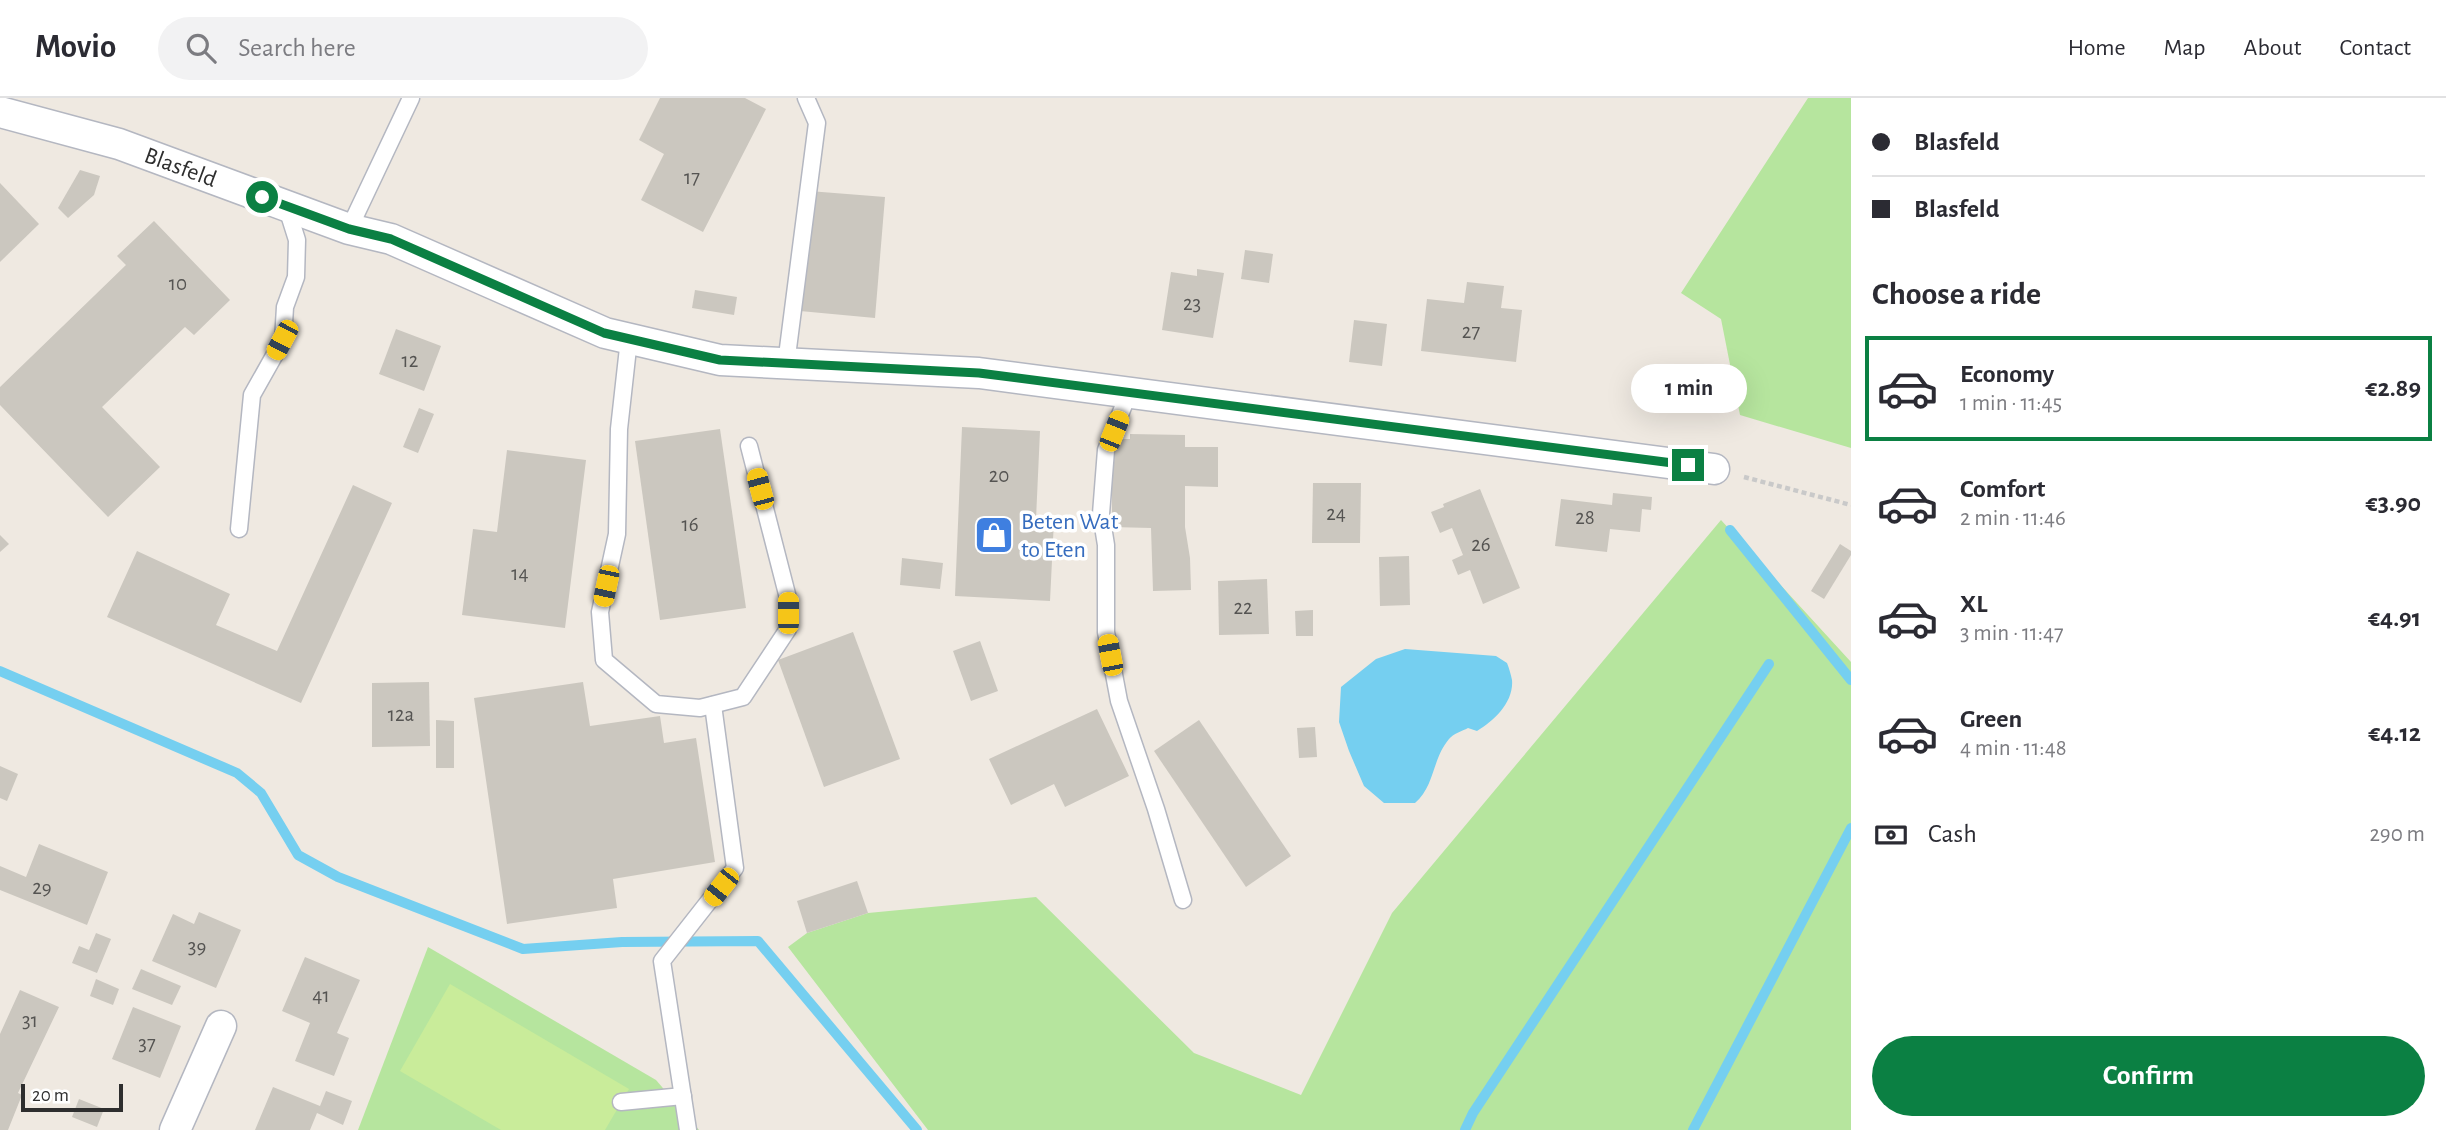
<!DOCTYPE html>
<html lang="en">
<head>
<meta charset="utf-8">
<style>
	:root { --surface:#fff; --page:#f2f2f3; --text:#2b2b33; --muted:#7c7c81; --line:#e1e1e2; --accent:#0b8043 }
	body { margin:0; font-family:"Alegreya Sans",sans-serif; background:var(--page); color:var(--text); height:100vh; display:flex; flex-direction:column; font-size:26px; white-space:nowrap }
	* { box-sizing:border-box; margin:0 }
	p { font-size:23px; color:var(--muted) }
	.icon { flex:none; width:38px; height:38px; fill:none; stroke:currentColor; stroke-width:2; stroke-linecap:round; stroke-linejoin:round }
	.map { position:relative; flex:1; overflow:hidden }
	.panel { display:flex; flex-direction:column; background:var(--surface); width:595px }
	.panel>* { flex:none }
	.guide { display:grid; align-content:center; height:154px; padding:0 21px; background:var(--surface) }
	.scale { position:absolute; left:21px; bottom:18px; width:102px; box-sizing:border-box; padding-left:7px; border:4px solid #2e2e2e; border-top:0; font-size:19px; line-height:24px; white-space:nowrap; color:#2e2e2e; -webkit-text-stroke:5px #fff; paint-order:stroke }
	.end { position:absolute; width:32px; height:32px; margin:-16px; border:9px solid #0b8043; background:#fff; box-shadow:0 0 0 4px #fff }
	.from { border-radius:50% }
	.bubble { position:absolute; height:49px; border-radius:24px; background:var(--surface); box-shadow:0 7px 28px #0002; font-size:23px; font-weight:700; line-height:49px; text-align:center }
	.car { position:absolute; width:21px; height:42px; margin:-21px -10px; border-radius:9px; box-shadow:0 0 5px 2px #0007; background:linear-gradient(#f5c518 24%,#345 0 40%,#f5c518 0 76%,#345 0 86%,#f5c518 0) }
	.guide b { display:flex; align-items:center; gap:24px; height:66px; font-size:26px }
	.guide b+b { border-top:2px solid var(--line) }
	.guide i { width:18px; height:18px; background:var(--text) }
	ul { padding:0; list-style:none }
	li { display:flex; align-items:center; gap:21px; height:105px; margin:0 14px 10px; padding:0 7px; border:4px solid transparent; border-radius:0px }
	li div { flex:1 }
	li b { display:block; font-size:26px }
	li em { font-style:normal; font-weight:700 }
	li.selected { border-color:var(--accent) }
	li>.icon { width:63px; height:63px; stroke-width:1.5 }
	h2 { padding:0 21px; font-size:32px; line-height:84px }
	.pay { display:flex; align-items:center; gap:18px; height:77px; padding:0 21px; font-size:26px }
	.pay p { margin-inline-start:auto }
	.button { display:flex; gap:14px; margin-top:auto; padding:14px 21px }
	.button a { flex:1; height:80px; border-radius:42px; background:var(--accent); color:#fff; font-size:28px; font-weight:700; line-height:80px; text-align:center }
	header { display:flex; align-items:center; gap:42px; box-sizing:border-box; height:98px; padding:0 35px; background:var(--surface); border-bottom:2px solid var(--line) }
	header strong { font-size:33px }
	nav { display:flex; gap:38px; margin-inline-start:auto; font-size:24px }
	.search { width:490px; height:63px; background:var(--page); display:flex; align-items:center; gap:18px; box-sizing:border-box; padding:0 24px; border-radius:38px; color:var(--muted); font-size:26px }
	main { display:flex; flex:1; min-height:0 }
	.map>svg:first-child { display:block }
	.green { fill:#b6e59e }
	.pitch { fill:#c9ec9a }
	.water { fill:#75cff0 }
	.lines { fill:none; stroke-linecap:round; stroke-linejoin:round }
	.stream { stroke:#75cff0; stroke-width:10 }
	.building { fill:#cbc7bf }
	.lane-casing { stroke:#b4b7c1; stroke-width:19 }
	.street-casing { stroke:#b4b7c1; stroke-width:33 }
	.path { stroke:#c9c9c9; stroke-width:4.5; stroke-dasharray:5 3.5; stroke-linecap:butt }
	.lane { stroke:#fff; stroke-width:16 }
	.street { stroke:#fff; stroke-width:30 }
	.route { stroke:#0b8043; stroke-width:9 }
	.labels { text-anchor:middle; stroke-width:7; stroke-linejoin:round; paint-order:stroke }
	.number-label { font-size:21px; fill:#555452 }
	.street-label { font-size:24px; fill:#2e2e2e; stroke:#fff }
	.shop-label { font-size:24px; fill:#366cbe; stroke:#fff; text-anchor:start }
</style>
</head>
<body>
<header>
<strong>Movio</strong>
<div class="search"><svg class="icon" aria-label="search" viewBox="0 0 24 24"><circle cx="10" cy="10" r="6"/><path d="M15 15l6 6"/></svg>Search here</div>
<nav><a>Home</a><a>Map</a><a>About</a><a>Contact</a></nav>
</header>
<main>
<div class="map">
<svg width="1851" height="1032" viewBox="0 0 1851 1032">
	<rect width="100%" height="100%" fill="#efe9e1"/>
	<g class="green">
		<path d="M1808 0H1851V350L1740 317 1721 221 1681 195Z"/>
		<path d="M1721 422 1851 564V1032H928L788 849 807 835 868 815 1036 799 1194 955 1301 997 1392 815Z"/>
		<path d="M428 849 656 982 699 1032H358Z"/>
	</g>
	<path class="pitch" d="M450 886 629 991 605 1032H501L400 973Z"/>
	<path class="water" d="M1405 551 1496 558 1507 565C1509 570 1511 577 1512 582 1514 604 1494 623 1477 633L1468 630C1462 633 1453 636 1449 641 1432 661 1435 688 1415 705H1384L1364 688 1349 653 1339 624 1341 589 1376 561Z"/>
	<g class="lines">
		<g class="stream">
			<path d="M1730 432 1851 582"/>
			<path d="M0 573 237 675 261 695 298 757 338 779 523 851 622 844 758 843 917 1032"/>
			<path d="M1465 1032 1473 1015 1769 566"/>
			<path d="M1693 1032 1851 730"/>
		</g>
	</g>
	<g class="building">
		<path d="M660 0H745L766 11 703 134 641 102 664 56 639 42Z"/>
		<path d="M80 72 100 78 94 97 68 120 58 110Z"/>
		<path d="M0 85 39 126 0 164Z"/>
		<path d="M809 93 885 99 875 220 800 213Z"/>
		<path d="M154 123 230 202 194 237 185 229 102 309 160 369 108 419 0 307V289L126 167 117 158Z"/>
		<path d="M1245 152 1273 156 1269 185 1241 181Z"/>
		<path d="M1197 171 1224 175 1213 240 1162 232 1171 174 1197 178Z"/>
		<path d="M1467 184 1504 188 1501 210 1522 212 1516 264 1421 253 1427 201 1464 205Z"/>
		<path d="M695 192 737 199 734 217 692 210Z"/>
		<path d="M1354 222 1387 226 1382 268 1349 264Z"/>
		<path d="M396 231 441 248 424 293 379 276Z"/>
		<path d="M419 310 434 316 418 355 403 349Z"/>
		<path d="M962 329 1040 333 1036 421 1054 422 1050 503 955 498Z"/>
		<path d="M720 331 746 510 660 522 635 343Z"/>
		<path d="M1130 336 1185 337V349H1218V389L1185 388V429L1190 460 1191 492 1153 493 1151 430 1112 429V341H1130Z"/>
		<path d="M507 352 586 362 565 530 462 517 473 431 497 434Z"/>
		<path d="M1313 385H1361L1360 445H1312Z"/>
		<path d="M353 387 392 405 301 605 107 519 137 453 230 496 216 527 277 553Z"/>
		<path d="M1480 391 1520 490 1483 506 1470 472 1458 477 1452 462 1463 457 1452 430 1440 435 1431 414 1444 409 1443 406Z"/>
		<path d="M1613 395 1652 399 1651 412 1642 411 1640 434 1610 431 1607 454 1555 448 1561 401 1612 407Z"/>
		<path d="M0 437 9 446 0 454Z"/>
		<path d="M1840 446 1851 453V457L1824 501 1811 493Z"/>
		<path d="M1409 458 1410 507 1380 508 1379 459Z"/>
		<path d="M902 460 943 465 940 491 900 487Z"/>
		<path d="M1267 481 1269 536 1219 537 1218 483Z"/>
		<path d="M1313 512V538H1296L1295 513Z"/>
		<path d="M853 534 900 661 824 689 778 562Z"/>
		<path d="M980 543 998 593 971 603 953 553Z"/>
		<path d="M429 584 430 648 372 649V585Z"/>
		<path d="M583 584 590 628 660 618 664 645 696 640 715 764 613 781 617 810 507 826 474 600Z"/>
		<path d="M1097 611 1129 678 1065 709 1054 686 1011 707 989 661Z"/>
		<path d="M436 622 454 623V670H436Z"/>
		<path d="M1199 622 1291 758 1246 789 1154 653Z"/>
		<path d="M1315 629 1317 659 1299 660 1297 630Z"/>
		<path d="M0 668 18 676 7 703 0 700Z"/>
		<path d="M39 746 108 774 87 827 0 792V768L26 779Z"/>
		<path d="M857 783 868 815 807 835 797 803Z"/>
		<path d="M199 814 241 832 216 890 152 863 173 816 194 826Z"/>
		<path d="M96 835 111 841 97 875 72 865 79 848 89 852Z"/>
		<path d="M305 859 360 882 337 935 349 940 334 978 295 963 310 925 282 913Z"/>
		<path d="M141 871 181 888 172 907 132 891Z"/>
		<path d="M96 881 119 891 113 907 90 898Z"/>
		<path d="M20 892 59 909 18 995 22 997 8 1032H0V936Z"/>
		<path d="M133 909 181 928 160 980 112 961Z"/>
		<path d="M273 989 320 1008 326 993 352 1003 343 1027 317 1015 310 1032H255Z"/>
		<path d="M79 1001 104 1011 97 1029 72 1019Z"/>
	</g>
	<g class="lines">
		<g class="lane-casing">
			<g id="lane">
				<path d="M349 131 411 0"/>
				<path d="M629 241 619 331 617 436 600 514 604 562 656 606 700 610 743 599 788 531V500L749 348"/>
				<path d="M786 266 817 25 806 0"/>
				<path d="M1129 294 1106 352 1101 416 1106 447V534L1119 603 1156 711 1183 802"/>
				<path d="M239 431 252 297 283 242 285 209 296 179 297 142 286 107"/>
				<path d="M621 1004 683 998"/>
				<path d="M688 1032 662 863 735 770 713 607"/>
			</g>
		</g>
		<g class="street-casing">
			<g id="street">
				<path id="s1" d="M0 14 119 46 349 131 391 141 605 235 720 262 979 275 1714 371"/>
				<path d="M175 1032 221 928"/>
			</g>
		</g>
		<path class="path" d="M1744 379 1851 407"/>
		<use href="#lane" class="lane"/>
		<use href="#street" class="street"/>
	</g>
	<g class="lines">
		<path class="route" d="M262 99 349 131 391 141 604 235 720 262 979 275 1688 367"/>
	</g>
	<defs>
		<g id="shop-square" transform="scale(2.0125)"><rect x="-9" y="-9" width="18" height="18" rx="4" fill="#3f7fe0" stroke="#fff"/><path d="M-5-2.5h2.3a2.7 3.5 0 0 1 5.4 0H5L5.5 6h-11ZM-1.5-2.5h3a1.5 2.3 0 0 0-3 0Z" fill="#fff"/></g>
	</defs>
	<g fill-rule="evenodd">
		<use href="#shop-square" x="994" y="437"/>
	</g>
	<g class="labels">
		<g class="number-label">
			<text x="692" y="86">17</text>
			<text x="178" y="192">10</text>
			<text x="1192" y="212">23</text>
			<text x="1471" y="240">27</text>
			<text x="410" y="269">12</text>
			<text x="999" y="384">20</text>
			<text x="1336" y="422">24</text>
			<text x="1585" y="426">28</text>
			<text x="690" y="433">16</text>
			<text x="1481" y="453">26</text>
			<text x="520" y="482">14</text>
			<text x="1243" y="516">22</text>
			<text x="401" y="623">12a</text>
			<text x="42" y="796">29</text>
			<text x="197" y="855">39</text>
			<text x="321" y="904">41</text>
			<text x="30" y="929">31</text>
			<text x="147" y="952">37</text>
		</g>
		<g class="street-label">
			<text dy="8" stroke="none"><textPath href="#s1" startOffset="189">Blasfeld</textPath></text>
		</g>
		<g class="shop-label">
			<text x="1021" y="431">Beten Wat<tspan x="1021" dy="28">to Eten</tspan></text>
		</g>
	</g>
</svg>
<div class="scale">20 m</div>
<i class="end from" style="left:262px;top:99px"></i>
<i class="end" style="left:1688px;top:367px"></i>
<div class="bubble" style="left:1631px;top:266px;width:116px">1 min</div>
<i class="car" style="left:282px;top:242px;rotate:208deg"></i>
<i class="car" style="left:1114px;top:333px;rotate:22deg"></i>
<i class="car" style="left:760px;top:391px;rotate:345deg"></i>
<i class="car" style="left:606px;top:488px;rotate:192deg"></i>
<i class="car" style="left:788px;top:515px;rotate:0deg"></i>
<i class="car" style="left:1110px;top:557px;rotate:349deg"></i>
<i class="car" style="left:721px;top:789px;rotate:218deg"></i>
</div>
<section class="panel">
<div class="guide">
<b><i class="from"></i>Blasfeld</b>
<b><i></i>Blasfeld</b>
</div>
<h2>Choose a ride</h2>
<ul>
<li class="selected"><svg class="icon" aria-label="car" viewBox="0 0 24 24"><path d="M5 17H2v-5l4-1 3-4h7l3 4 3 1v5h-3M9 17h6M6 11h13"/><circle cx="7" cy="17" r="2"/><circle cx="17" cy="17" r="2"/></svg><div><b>Economy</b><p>1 min · 11:45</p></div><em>€2.89</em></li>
<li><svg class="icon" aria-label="car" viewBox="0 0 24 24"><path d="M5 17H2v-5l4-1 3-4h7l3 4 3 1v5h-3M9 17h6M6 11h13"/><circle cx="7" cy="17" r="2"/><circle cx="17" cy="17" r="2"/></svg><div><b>Comfort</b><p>2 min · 11:46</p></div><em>€3.90</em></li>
<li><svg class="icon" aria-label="car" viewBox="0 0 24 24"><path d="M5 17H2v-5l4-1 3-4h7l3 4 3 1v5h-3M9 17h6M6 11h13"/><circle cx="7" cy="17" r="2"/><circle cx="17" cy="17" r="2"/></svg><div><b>XL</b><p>3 min · 11:47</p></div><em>€4.91</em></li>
<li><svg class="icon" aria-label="car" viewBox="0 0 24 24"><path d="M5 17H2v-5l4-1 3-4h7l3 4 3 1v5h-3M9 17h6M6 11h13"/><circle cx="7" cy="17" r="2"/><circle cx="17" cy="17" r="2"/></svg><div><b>Green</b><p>4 min · 11:48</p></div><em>€4.12</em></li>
</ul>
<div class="pay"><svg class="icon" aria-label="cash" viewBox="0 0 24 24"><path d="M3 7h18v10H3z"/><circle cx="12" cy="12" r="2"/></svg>Cash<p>290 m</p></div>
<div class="button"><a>Confirm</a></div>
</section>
</main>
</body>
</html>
